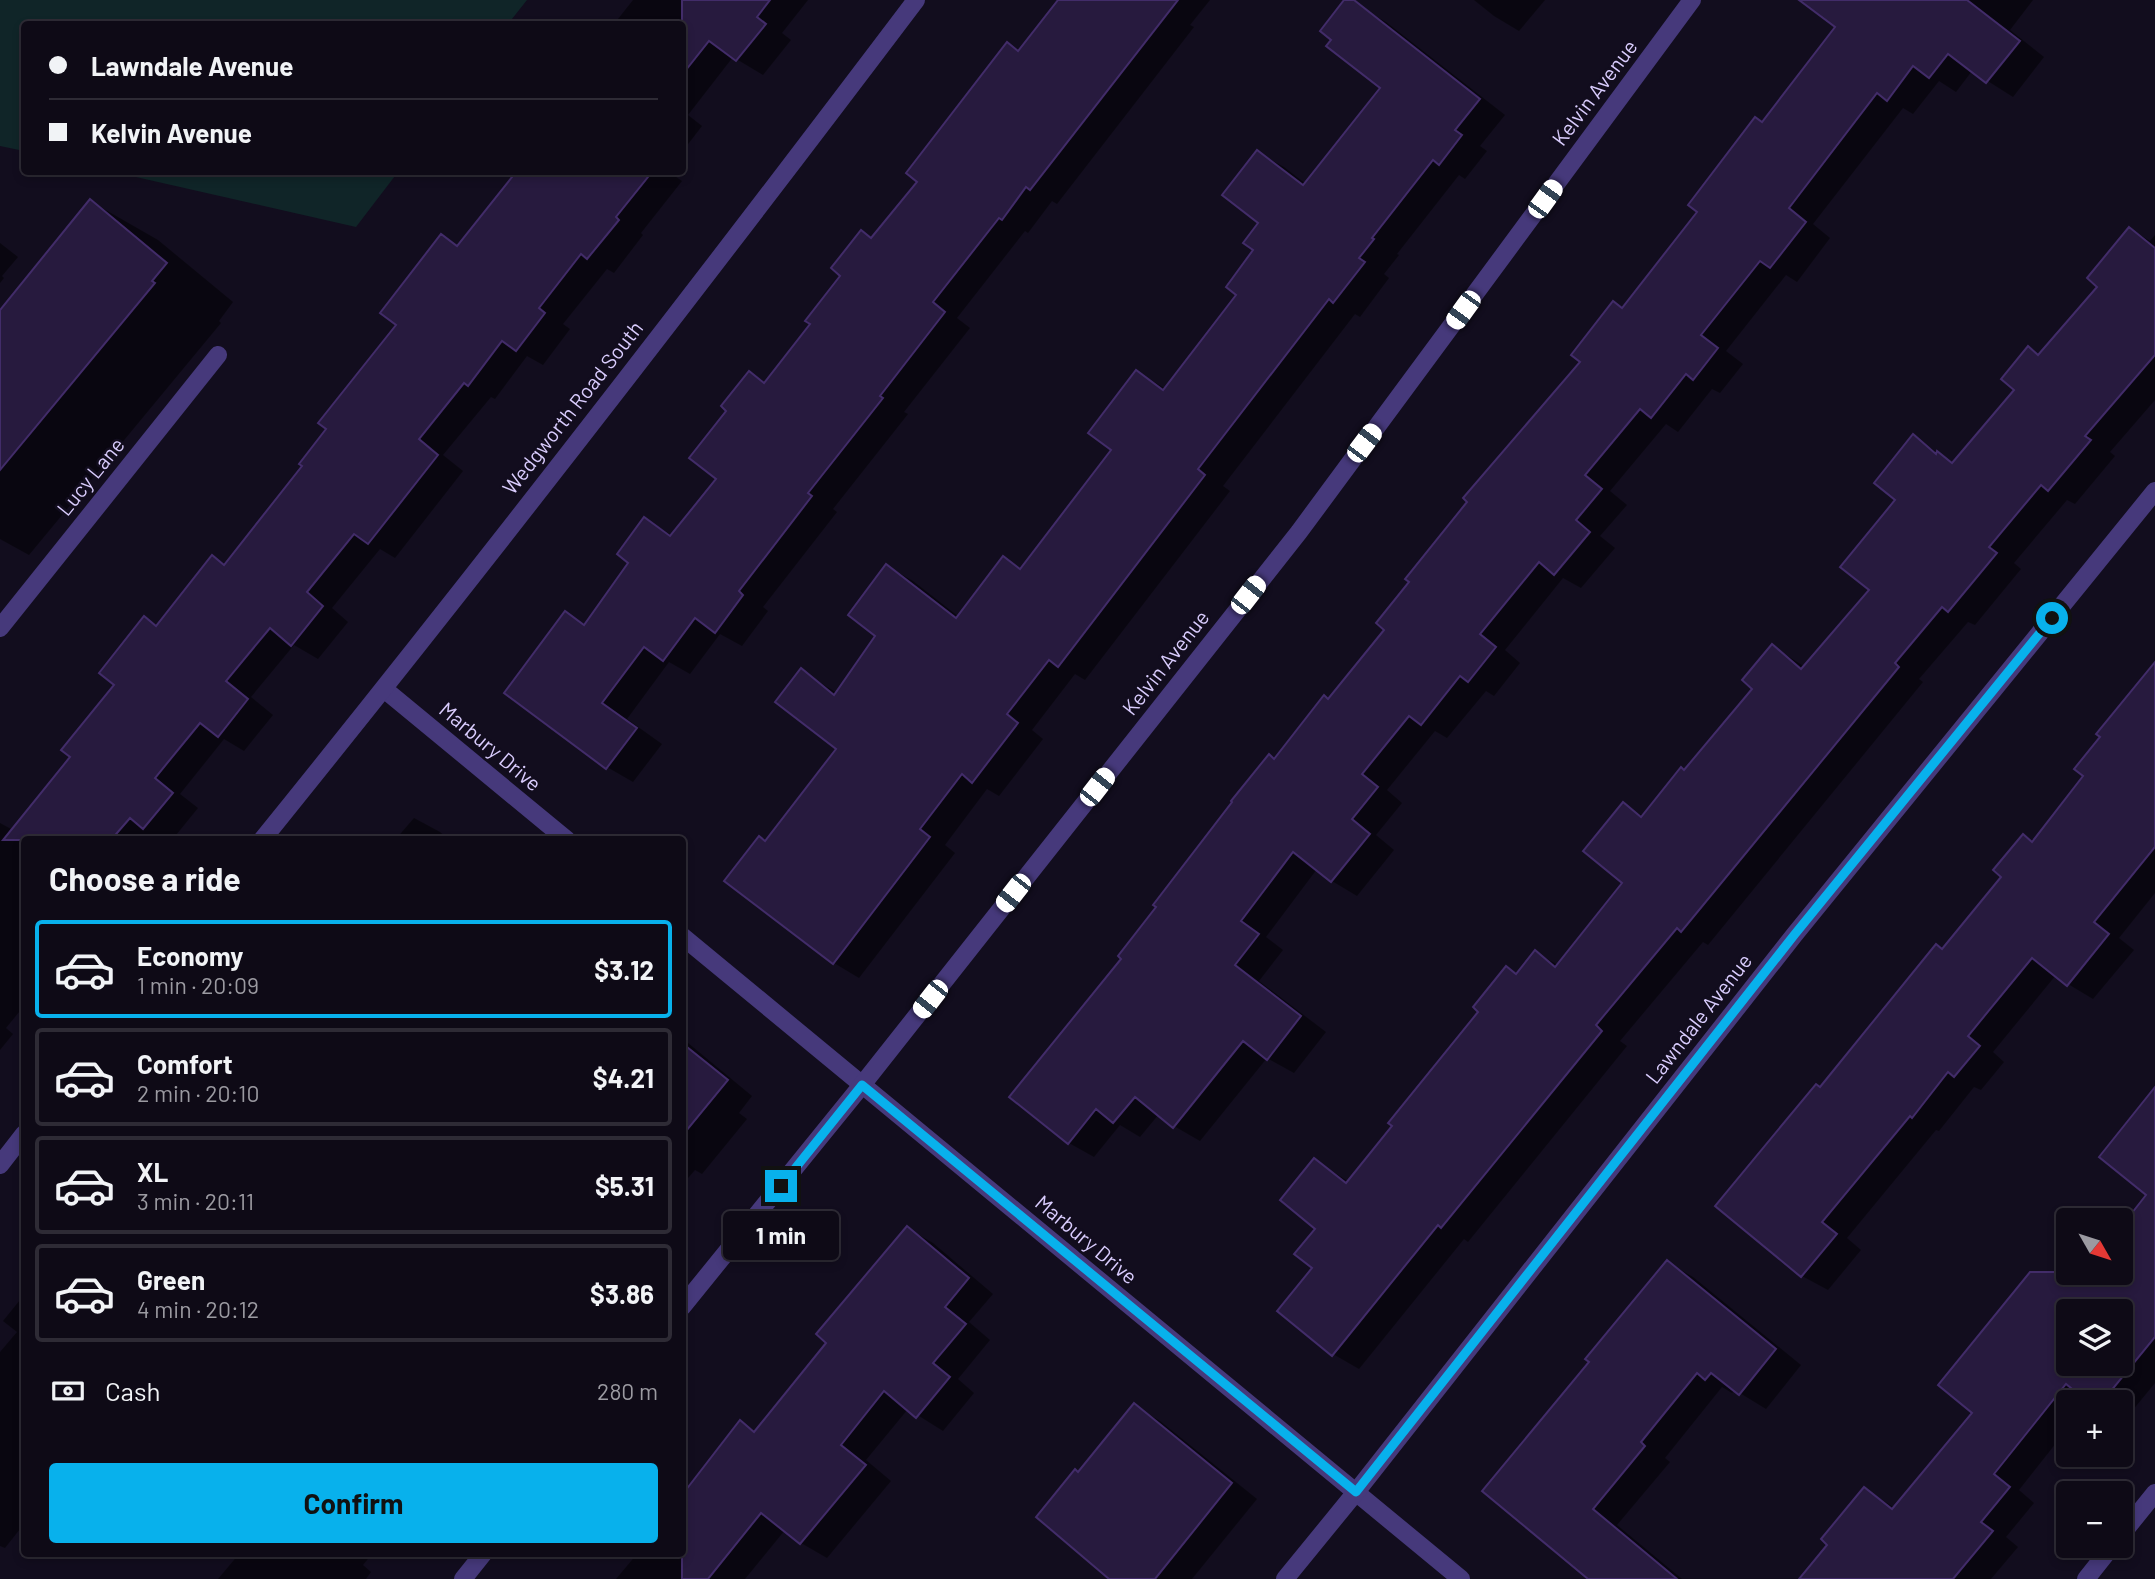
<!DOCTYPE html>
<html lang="en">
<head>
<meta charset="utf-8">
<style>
	:root { --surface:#0e0a16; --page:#17131f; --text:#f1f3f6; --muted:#9b9aa1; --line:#2e2b35; --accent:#08b1ec }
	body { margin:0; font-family:Barlow,sans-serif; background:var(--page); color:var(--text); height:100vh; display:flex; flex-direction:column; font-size:26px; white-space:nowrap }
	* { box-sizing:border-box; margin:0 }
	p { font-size:23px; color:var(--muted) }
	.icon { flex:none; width:38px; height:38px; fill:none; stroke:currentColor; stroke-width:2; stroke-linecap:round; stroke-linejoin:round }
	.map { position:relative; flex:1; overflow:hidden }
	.drawer { position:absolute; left:21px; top:836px; width:665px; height:721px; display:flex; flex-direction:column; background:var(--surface); border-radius:7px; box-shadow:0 4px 10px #0003,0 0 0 2px var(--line) }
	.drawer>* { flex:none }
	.guide { position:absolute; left:21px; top:21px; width:665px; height:154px; border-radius:7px; box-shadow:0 4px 10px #0003,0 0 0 2px var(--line); display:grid; align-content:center; height:154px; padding:0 28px; background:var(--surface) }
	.needle { width:46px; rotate:129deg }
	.tools { position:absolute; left:2056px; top:1208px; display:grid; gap:14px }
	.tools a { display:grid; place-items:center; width:77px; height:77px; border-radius:7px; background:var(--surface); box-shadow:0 4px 10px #0003,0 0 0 2px var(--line); font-size:35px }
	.end { position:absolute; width:32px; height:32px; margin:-16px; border:9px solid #08b1ec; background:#111; box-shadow:0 0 0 4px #111 }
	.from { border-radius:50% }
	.bubble { position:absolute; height:49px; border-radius:7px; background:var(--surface); box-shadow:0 4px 10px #0003,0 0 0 2px var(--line); font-size:23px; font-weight:700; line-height:49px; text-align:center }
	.car { position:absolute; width:21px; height:42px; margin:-21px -10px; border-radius:9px; box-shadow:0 0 5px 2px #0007; background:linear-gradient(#fff 24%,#345 0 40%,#fff 0 76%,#345 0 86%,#fff 0) }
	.guide b { display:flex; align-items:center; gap:24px; height:66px; font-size:26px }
	.guide b+b { border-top:2px solid var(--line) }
	.guide i { width:18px; height:18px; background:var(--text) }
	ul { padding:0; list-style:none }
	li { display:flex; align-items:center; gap:21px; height:98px; margin:0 14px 10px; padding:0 14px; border:4px solid var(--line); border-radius:7px }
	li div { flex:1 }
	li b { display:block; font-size:26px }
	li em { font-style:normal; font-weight:700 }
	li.selected { border-color:var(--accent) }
	li>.icon { width:63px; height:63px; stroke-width:1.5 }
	h2 { padding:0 28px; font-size:32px; line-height:84px }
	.pay { display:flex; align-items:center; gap:18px; height:77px; padding:0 28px; font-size:26px }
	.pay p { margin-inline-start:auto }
	.cta { display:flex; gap:14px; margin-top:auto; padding:14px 28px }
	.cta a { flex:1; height:80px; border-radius:7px; background:var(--accent); color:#111; font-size:28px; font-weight:700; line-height:80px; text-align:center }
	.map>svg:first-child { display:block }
	.green { fill:#102528 }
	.shadow { fill:#0007; fill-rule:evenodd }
	.building { fill:#271a3e; stroke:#422c69; stroke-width:2; fill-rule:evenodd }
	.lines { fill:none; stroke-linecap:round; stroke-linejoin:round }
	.minor { stroke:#46397b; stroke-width:18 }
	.route { stroke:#08b1ec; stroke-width:9 }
	.labels { text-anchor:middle; stroke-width:5; stroke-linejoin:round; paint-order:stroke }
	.street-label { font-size:21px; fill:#d9ccfd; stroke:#120d1e }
</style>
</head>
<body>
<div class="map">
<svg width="2155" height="1579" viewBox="0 0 2155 1579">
	<rect width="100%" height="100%" fill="#120d1e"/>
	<g class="green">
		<path d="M0 0H527L508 24H24V151L0 146Z"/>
		<path d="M114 172H398L356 227Z"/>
	</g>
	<g class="shadow">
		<path d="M633 0H808L782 33 791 40 763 75 733 57 688 115 702 126 682 152V24H614Z"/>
		<path d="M1061 0H1210L1190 25 1194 27 1057 204 1052 201 1028 233 1025 231 957 318 970 328 904 412 908 414 833 509 837 512 763 607 768 611 742 646 720 634 690 674 669 662 627 719 662 744 633 782 607 767 566 613 586 625 631 563 645 519 673 536 718 479 729 410 750 373 766 383 812 324 842 275 861 232 872 238 919 181 1007 44 1020 52Z"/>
		<path d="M1347 0 1386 22 1505 115 1480 146 1487 151 1465 179 1459 175 1397 254 1399 255 1384 274 1389 278 1360 317 1355 314 1223 486 1230 491 1085 680 1075 674 1032 730 1043 739 999 796 987 789 945 845 955 853 859 978 834 963 766 842 838 749 801 671 837 693 878 635 887 566 913 581 959 617 1004 559 1022 569 1113 450 1137 372 1166 389 1239 295 1256 250 1261 222 1258 153 1284 167 1306 184 1382 88 1334 40Z"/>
		<path d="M1474 0H1545L1519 31 1494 16Z"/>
		<path d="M1839 0H2033L2010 30 2044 57 2013 97 1972 71 1956 92 1939 81 1913 114 1903 108 1813 224 1830 238 1797 282 1786 275 1726 351 1743 364 1720 393 1712 389 1678 432 1666 424 1610 491 1627 505 1600 536 1615 548 1581 588 1563 578 1505 650 1520 663 1494 696 1486 691 1447 738 1435 731 1387 790 1402 803 1376 835 1394 850 1357 896 1332 881 1317 869 1266 937 1283 950 1259 981 1326 1032 1294 1073 1267 1058 1200 1141 1174 1126 1159 1114 1140 1137 1120 1125 1094 1157 1069 1143 1124 958 1275 760 1386 630 1582 361 1700 212 1763 124 1838 27Z"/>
		<path d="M518 172H669L682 181 641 233 643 235 614 273 607 269 563 324 570 329 543 365 527 356 495 399 491 397 443 455 463 471 395 558 380 549 332 608 348 622 318 659 294 645 251 697 273 715 244 751 224 739 180 794 198 808 172 840H165L154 834 149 840H24V1006L6 1028 13 1034 0 1050V823L13 830 72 757 116 685 144 618 158 626 212 558 226 566 304 466 399 325 441 236 459 247Z"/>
		<path d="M90 201 158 240 233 302 219 321 221 323 29 555 0 539V309Z"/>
		<path d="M2130 229 2150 241 2155 235V400L2110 452 2115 456 2075 504 2067 500 2014 563 2021 569 1975 625 1968 622 1919 679 1923 682 1708 945 1703 942 1620 1041 1627 1046 1468 1242 1464 1239 1359 1369 1333 1354 1314 1267 1317 1228 1315 1160 1349 1182 1480 1011 1507 968 1518 975 1536 953 1558 965 1625 883 1623 804 1643 816 1685 771 1754 688 1772 646 1805 667 1871 590 1898 500 1913 437 1953 462 2016 390 2029 349 2040 355 2100 286Z"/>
		<path d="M0 243 18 257 2 276 4 278 0 283Z"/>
		<path d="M2155 674V893L2119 938 2134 950 2093 999 2068 984 2056 975 1993 1052 2004 1062 1981 1090 1974 1087 1939 1131 1936 1130 1847 1238 1861 1250 1828 1290 1802 1276 1821 1089 1943 951 2003 877 2023 836 2034 842 2086 776Z"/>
		<path d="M414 818 440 832 449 840H395Z"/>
		<path d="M682 1038 752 1096 739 1113 747 1119 702 1174 695 1170 682 1185Z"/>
		<path d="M2155 1117V1383L2123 1422 2121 1421V1402H2068V1428L2019 1490 2034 1503 2006 1537 2018 1547 1991 1579H1801L1830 1544 1864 1489 1895 1508 1974 1412 1940 1385 2121 1272V1229L2149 1195ZM2068 1311H2121V1363H2068Z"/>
		<path d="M907 1228 933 1243 993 1294 969 1322 990 1340 958 1379 974 1393 943 1431 908 1409 866 1460 891 1481 827 1558 801 1543 785 1530 745 1579H616L637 1554H682L740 1422 757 1432 829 1343Z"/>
		<path d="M1667 1262 1693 1277 1801 1365 1766 1409 1735 1390 1732 1393 1722 1387 1665 1458 1670 1462 1617 1525 1682 1579H1591V1362Z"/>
		<path d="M24 1295V1524L5 1548 0 1546V1352L17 1332 3 1321Z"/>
		<path d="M1134 1406 1160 1421 1257 1499 1192 1579H1112L1079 1474Z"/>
		<path d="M239 1554H372L363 1565 371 1572 366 1579H218Z"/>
	</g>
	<g class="building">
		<path d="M682 0H770L757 17 766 24 736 61 709 41 682 75Z"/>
		<path d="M1058 0H1178L1030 190 1026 187 1002 220 999 218 933 302 945 312 880 396 883 398 808 493 812 496 739 591 743 595 715 633 695 618 663 661 644 647 602 703 637 728 606 769 504 693 565 611 584 625 628 563 617 554 644 517 670 536 716 479 689 458 726 411 721 406 749 371 764 383 810 324 805 321 840 276 831 268 861 230 871 238 917 182 906 173 1007 42 1018 51Z"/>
		<path d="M1344 0H1354L1480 99 1455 130 1462 135 1439 165 1433 160 1372 238 1374 239 1359 258 1365 262 1333 303 1329 299 1198 469 1205 475 1058 667 1049 660 1007 714 1018 723 972 783 962 774 920 829 930 837 833 964 724 881 759 836 765 841 836 749 775 702 801 668 834 695 875 636 848 615 886 564 956 618 1003 556 1020 569 1111 450 1088 433 1136 370 1163 390 1236 295 1226 287 1253 250 1243 243 1258 223 1222 195 1257 150 1303 185 1380 88 1326 46 1331 40 1320 31Z"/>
		<path d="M1799 0H1967L2020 41 1986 83 1948 54 1929 78 1913 66 1887 101 1877 93 1789 208 1806 222 1770 268 1760 261 1701 335 1718 348 1693 380 1686 374 1651 418 1640 409 1585 475 1602 489 1576 520 1590 532 1554 575 1539 562 1480 634 1496 647 1468 682 1460 676 1421 725 1409 716 1362 774 1378 787 1352 819 1370 834 1331 882 1293 852 1241 921 1259 934 1235 965 1301 1016 1267 1060 1243 1041 1173 1128 1135 1097 1113 1123 1096 1109 1068 1144 1009 1097 1121 959 1118 956 1156 907 1153 905 1232 802 1231 801 1269 754 1274 759 1324 695 1328 699 1384 630 1376 623 1409 582 1405 579 1467 502 1463 498 1580 362 1571 355 1613 301 1622 308 1697 212 1688 205 1755 117 1762 122 1835 27Z"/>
		<path d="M516 172H652L616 217 619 220 587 259 581 254 539 308 545 313 516 351 502 341 468 386 464 383 419 439 438 455 368 544 354 534 307 592 323 606 291 646 270 628 226 681 248 699 218 737 200 723 155 778 173 793 143 829 130 818 111 840H3L70 757 61 750 114 685 99 673 144 616 156 626 212 555 224 565 302 466 299 464 326 429 318 423 396 325 380 313 441 234 457 246Z"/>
		<path d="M90 199 167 263 152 281 155 283 0 470V310Z"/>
		<path d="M2129 227 2155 248V355L2085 436 2091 440 2048 491 2041 485 1989 547 1997 553 1948 612 1942 607 1895 663 1899 667 1681 932 1677 928 1596 1025 1602 1031 1441 1228 1438 1225 1332 1356 1277 1311 1312 1268 1294 1254 1315 1229 1280 1200 1314 1158 1346 1183 1392 1126 1388 1123 1478 1012 1473 1007 1506 966 1516 974 1535 950 1555 967 1622 883 1583 851 1623 802 1641 817 1681 767 1684 770 1752 689 1742 680 1772 644 1801 669 1869 590 1840 567 1895 500 1874 483 1913 434 1936 454 1937 451 1952 463 2014 390 2001 379 2028 346 2038 355 2097 287 2087 278Z"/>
		<path d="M2155 662V847L2094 922 2109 934 2067 986 2032 958 1968 1036 1980 1046 1954 1077 1948 1072 1912 1118 1910 1116 1822 1222 1837 1234 1801 1277 1715 1206 1816 1084 1820 1087 1936 944 1942 949 2001 877 1993 870 2023 834 2032 842 2083 776 2074 769 2100 737 2096 734Z"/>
		<path d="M682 1043 728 1080 682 1136Z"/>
		<path d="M2155 1087V1337L2102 1402H2088L2066 1384 1994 1474 2010 1487 1981 1522 1993 1531 1953 1579H1799L1827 1545 1821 1539 1864 1487 1892 1509 1972 1413 1938 1385 2030 1272H2121V1227L2146 1195 2099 1157ZM2068 1311H2121V1363H2068Z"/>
		<path d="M907 1226 969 1278 945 1307 966 1324 933 1363 950 1377 916 1418 884 1391 841 1445 866 1465 800 1544 761 1513 708 1579H682V1495L740 1420 754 1432 826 1343 816 1334Z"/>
		<path d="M1667 1260 1776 1349 1739 1395 1711 1373 1705 1380 1697 1373 1641 1442 1645 1446 1593 1509 1677 1579H1588L1482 1491 1589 1362 1585 1359Z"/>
		<path d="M1134 1403 1232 1483 1155 1579H1109L1036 1517 1075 1469 1078 1472Z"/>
	</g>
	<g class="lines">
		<g class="minor">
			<path d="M0 628 218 355"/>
			<path d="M384 689 567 840"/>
			<path d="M262 840C485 564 702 283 916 0"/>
			<path d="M682 936 1461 1579"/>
			<path d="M0 1165 24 1134"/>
			<path d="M682 1307 862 1085 1299 532 1692 0"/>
			<path d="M2121 1535 2155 1493"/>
			<path d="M463 1579 483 1554"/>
			<path d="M1285 1579 1356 1492 1795 934 2155 491"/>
			<path d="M2086 1579 2113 1545"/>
		</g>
	</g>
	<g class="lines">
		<path class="route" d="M781 1186 862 1085 1356 1492 1795 934 2052 618"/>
	</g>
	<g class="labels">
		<g class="street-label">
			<text transform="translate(1595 93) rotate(-53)" y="7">Kelvin Avenue</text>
			<text transform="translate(573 408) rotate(-52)" y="7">Wedgworth Road South</text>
			<text transform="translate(91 477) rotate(-51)" y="7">Lucy Lane</text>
			<text transform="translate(1166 663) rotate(-52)" y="7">Kelvin Avenue</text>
			<text transform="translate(490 747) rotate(40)" y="7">Marbury Drive</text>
			<text transform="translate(1699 1019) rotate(-52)" y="7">Lawndale Avenue</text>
			<text transform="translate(1086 1240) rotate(40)" y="7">Marbury Drive</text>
		</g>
	</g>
</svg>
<div class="tools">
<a><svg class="needle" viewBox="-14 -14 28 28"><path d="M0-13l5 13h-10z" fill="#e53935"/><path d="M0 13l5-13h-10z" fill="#9b9aa1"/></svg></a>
<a><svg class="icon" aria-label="layers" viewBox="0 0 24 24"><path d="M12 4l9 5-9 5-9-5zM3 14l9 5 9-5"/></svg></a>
<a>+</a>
<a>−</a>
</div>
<i class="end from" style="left:2052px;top:618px"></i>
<i class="end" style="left:781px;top:1186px"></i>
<div class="bubble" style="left:723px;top:1211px;width:116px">1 min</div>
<i class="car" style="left:1545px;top:199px;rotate:36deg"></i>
<i class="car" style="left:1463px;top:310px;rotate:216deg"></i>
<i class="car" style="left:1364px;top:443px;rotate:37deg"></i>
<i class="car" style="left:1248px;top:595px;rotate:38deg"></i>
<i class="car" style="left:1097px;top:787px;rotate:38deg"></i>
<i class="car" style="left:1013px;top:893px;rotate:218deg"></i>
<i class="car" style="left:930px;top:999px;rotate:218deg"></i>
<div class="guide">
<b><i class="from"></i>Lawndale Avenue</b>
<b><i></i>Kelvin Avenue</b>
</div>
<section class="drawer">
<h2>Choose a ride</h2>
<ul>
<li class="selected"><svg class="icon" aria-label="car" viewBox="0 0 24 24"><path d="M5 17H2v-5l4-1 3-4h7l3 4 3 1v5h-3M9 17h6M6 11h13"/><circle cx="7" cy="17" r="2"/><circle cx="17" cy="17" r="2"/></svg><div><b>Economy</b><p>1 min · 20:09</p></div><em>$3.12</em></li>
<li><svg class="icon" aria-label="car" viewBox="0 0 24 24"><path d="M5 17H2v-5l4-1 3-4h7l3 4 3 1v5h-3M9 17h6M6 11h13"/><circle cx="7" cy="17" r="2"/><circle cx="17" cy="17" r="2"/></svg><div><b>Comfort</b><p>2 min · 20:10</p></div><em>$4.21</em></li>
<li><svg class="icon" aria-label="car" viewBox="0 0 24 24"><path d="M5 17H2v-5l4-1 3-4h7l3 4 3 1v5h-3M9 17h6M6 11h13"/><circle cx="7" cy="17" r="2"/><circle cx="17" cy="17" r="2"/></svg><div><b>XL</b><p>3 min · 20:11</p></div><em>$5.31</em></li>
<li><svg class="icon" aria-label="car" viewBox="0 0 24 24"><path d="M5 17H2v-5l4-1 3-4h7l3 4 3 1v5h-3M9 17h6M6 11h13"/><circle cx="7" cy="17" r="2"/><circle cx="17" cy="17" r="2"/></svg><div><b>Green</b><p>4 min · 20:12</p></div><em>$3.86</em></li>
</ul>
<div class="pay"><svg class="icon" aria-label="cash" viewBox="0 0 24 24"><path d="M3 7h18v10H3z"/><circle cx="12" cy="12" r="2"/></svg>Cash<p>280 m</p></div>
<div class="cta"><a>Confirm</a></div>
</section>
</div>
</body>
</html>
